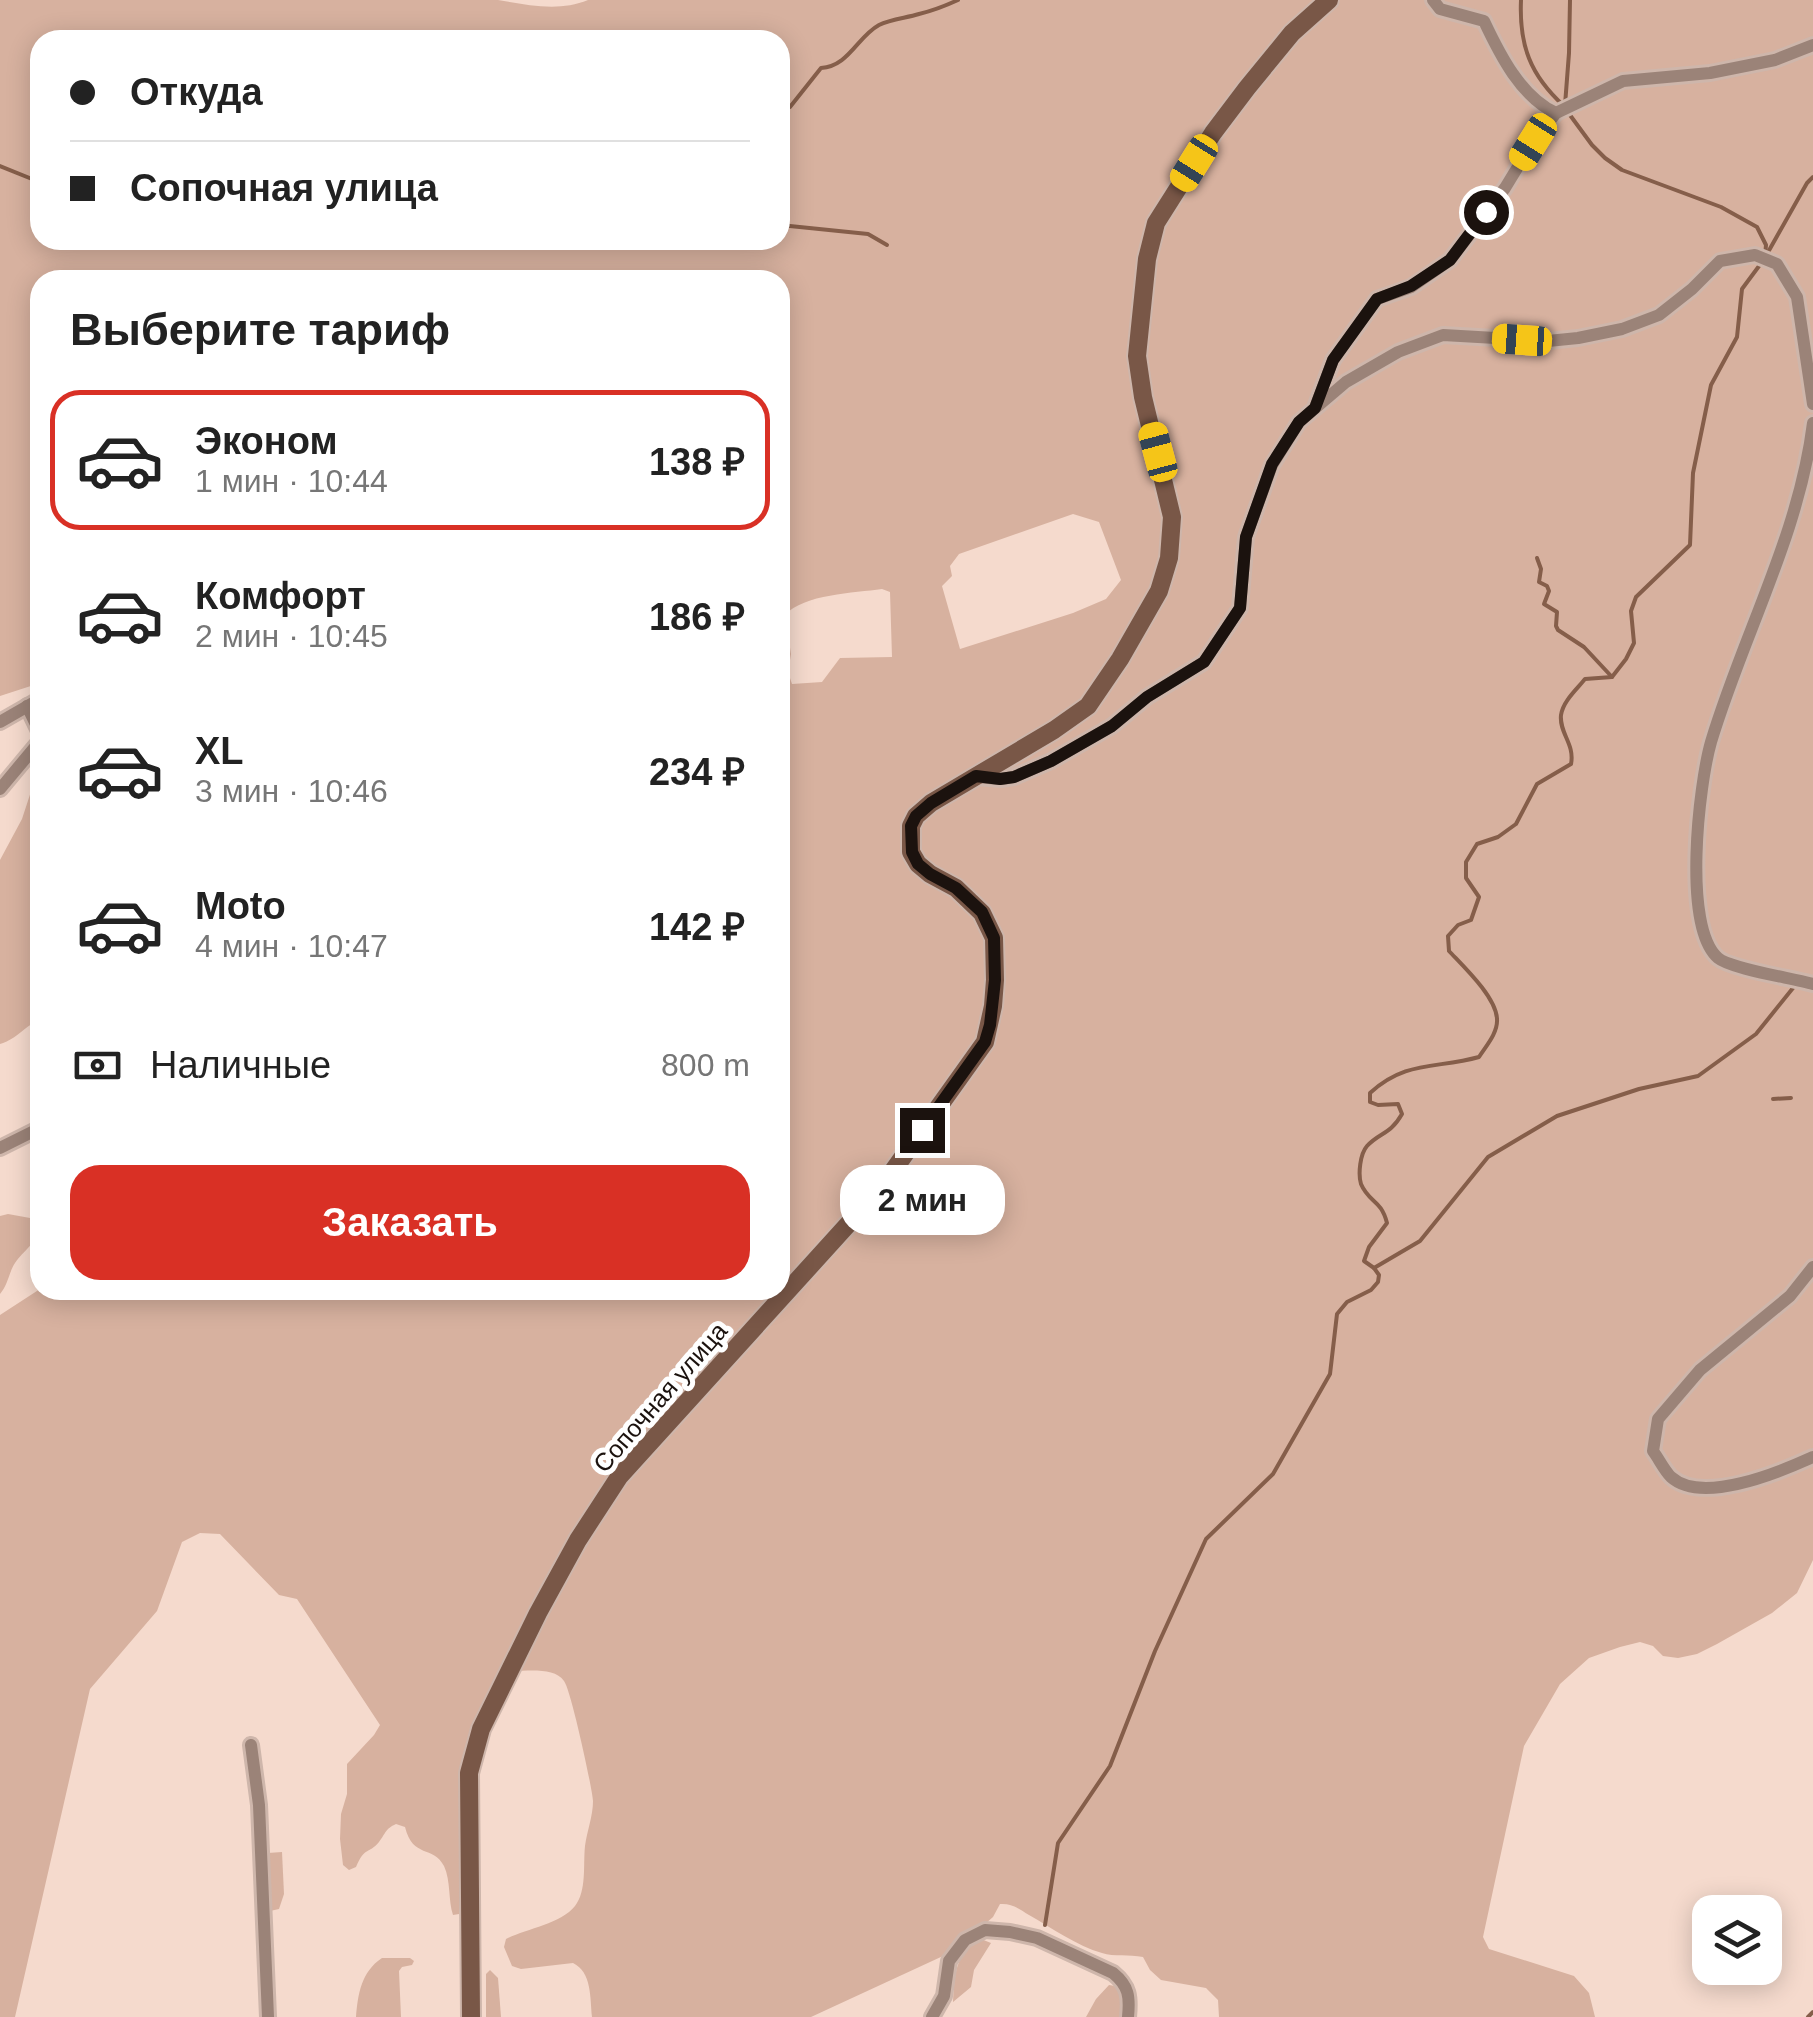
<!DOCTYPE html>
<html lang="ru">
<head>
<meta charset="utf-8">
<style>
	:root { --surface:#fff; --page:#f6f6f6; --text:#222; --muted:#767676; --line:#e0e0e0; --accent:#d93025 }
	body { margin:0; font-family:Helvetica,sans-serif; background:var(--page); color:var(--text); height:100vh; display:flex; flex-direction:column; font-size:38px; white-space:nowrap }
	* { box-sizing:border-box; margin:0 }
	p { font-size:32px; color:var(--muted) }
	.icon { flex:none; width:55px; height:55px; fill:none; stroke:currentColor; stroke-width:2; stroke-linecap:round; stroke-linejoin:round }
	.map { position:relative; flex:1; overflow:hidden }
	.panel { position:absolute; left:30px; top:270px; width:760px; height:1030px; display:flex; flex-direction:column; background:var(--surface); border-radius:30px; box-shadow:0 5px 25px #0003 }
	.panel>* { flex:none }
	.guide { position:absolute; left:30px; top:30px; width:760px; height:220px; border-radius:30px; box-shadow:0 5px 25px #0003; display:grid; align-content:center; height:220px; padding:0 40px; background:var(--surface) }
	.controls { position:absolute; left:1692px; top:1895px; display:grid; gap:20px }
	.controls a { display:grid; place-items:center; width:90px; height:90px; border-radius:20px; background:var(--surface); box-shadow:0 5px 25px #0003; font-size:50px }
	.end { position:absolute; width:45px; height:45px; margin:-22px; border:12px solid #1b120e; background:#fff; box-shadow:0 0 0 5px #fff }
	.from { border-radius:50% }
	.bubble { position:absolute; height:70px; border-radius:30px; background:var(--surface); box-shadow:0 5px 25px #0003; font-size:32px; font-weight:700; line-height:70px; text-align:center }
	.car { position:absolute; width:30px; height:60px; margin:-30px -15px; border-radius:12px; box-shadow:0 0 8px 2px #0007; background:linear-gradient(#f5c518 24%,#345 0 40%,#f5c518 0 76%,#345 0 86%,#f5c518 0) }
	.guide b { display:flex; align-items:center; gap:35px; height:95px; font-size:38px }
	.guide b+b { border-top:2px solid var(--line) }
	.guide i { width:25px; height:25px; background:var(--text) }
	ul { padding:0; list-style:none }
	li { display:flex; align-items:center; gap:30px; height:140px; margin:0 20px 15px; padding:0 20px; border:5px solid transparent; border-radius:30px }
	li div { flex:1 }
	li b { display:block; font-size:38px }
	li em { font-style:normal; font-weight:700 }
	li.active { border-color:var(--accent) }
	li>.icon { width:90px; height:90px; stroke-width:1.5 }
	h2 { padding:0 40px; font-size:45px; line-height:120px }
	.pay { display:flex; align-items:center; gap:25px; height:110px; padding:0 40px; font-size:38px }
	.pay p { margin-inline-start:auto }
	.button { display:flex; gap:20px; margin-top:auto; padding:20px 40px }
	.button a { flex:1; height:115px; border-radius:30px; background:var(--accent); color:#fff; font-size:40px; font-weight:700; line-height:115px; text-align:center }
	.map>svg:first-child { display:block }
	.green { fill:#d7b19f; fill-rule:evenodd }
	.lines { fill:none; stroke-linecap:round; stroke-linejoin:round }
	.stream { stroke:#855e4a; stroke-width:4 }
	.minor-casing { stroke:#ceb6ab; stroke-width:18 }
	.secondary-casing { stroke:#ceb6ab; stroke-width:22 }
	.minor { stroke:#9b8378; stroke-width:12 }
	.secondary { stroke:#795747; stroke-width:18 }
	.route { stroke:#1b120e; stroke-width:12 }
	.labels { text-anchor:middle; stroke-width:10; stroke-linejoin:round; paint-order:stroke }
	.street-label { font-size:25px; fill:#1b120e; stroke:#fff }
</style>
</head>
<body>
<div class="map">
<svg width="1813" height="2017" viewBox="0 0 1813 2017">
	<rect width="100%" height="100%" fill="#f5dacd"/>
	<g class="green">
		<path d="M0 0H498C528 5 559 12 588 0H1813V1560L1797 1593 1772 1613 1717 1644 1697 1654 1678 1658 1663 1656 1653 1646 1640 1642 1620 1647 1589 1658 1560 1684 1524 1746 1483 1937 1489 1949 1574 1976 1589 1993 1595 2017H1219L1218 2000 1206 1988 1161 1980 1150 1970 1143 1957C1129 1954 1114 1957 1102 1953 1077 1946 1052 1928 1029 1915 1019 1909 1012 1903 1000 1904L993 1917 985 1924 975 1927 959 1936 943 1956 811 2017H592C590 1998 592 1972 573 1963L521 1969 512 1966 504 1947 506 1939C525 1929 561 1924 575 1906 587 1891 583 1864 585 1846 587 1831 593 1816 593 1801 592 1787 571 1690 564 1681 555 1667 528 1671 513 1671L474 1732 459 1914 453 1915C448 1900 451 1881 444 1866 433 1845 413 1859 405 1827L396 1824C385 1829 386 1833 379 1842 368 1855 365 1846 356 1867L349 1870 343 1865 340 1839 341 1814 347 1794V1764L374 1735 380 1725 297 1599 279 1595 220 1534 200 1533 182 1542 157 1611 90 1689 15 2017H0V1315L40 1289 780 1290V280H40V683L0 696ZM40 40H780V240H40ZM1073 514 1099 522 1121 580 1106 599 1073 613 960 649 942 586 952 576 950 566 959 554ZM882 589 890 592 892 657 840 658 822 682 792 684 788 672 791 654 785 615C804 594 854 593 882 589Z"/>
		<path d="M40 764V1020C25 1025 18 1039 0 1044V860L22 819Z"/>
		<path d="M8 1214 30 1218C44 1242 27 1245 15 1263 9 1272 8 1285 0 1294V1216Z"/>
		<path d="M282 1852 284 1894 279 1909 270 1911 268 1853Z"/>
		<path d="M981 1939 991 1943 974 1970 971 1987 953 2002C955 1974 954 1955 981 1939Z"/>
		<path d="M382 1958H410L414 1961 412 1965 402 1967 399 1971 401 2017H356C358 1994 361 1972 382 1958Z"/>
		<path d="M490 1970 498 1978 501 2017H486V1974Z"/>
		<path d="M1109 1985C1127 1987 1124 2003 1125 2017H1086L1096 1999Z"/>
	</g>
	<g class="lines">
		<g class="stream">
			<path d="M1521 0C1519 45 1530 75 1564 106"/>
			<path d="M1565 105 1569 53 1570 0"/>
			<path d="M1567 111 1592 145 1605 158 1622 170 1721 207 1757 227 1766 245 1765 256"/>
			<path d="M780 112 790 107 821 68C849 66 857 37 879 25 891 19 906 18 919 14 932 11 945 6 958 0"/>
			<path d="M0 166 32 179 40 175"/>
			<path d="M780 225 868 234 887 245"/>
			<path d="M608 240 633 247 665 240"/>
			<path d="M1767 254 1807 183 1813 177"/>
			<path d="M1537 558 1541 569 1539 582 1547 586 1549 591 1544 604 1557 612 1556 626 1558 630 1584 647 1612 677"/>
			<path d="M1773 1099 1791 1098"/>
			<path d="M1374 1268 1364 1261 1369 1247 1387 1223C1381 1199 1369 1203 1361 1184 1358 1174 1360 1154 1367 1146 1380 1132 1390 1135 1402 1114L1398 1104 1378 1105 1370 1102V1093C1406 1060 1436 1069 1479 1057 1486 1046 1498 1033 1497 1019 1496 997 1464 967 1449 951L1448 936 1458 925 1471 920 1479 897 1466 878V862L1477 844 1498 837 1516 824 1537 784 1571 764C1575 744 1559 733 1561 715 1563 701 1577 689 1585 679L1612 677 1626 659 1634 643 1631 611 1636 597 1690 545 1693 473 1711 385 1737 337 1742 289 1762 262"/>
			<path d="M1045 1925 1058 1843 1110 1766 1155 1651 1206 1539 1273 1474 1330 1374 1337 1314 1347 1302 1371 1290 1378 1282 1379 1275 1374 1268 1420 1241 1488 1157 1557 1116 1639 1089 1698 1076 1756 1034 1793 988"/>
			<path d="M1808 2017 1813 2012"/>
		</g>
		<g class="minor-casing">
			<g id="minor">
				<path d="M1433 0 1440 9 1484 21C1500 55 1521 97 1556 113"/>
				<path d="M1316 405 1333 360 1377 299 1411 287 1450 260 1505 188 1533 142 1556 113 1623 81 1710 73 1775 60 1813 45"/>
				<path d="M1813 423C1799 535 1743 635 1711 742 1699 784 1682 927 1718 958 1731 969 1792 978 1813 984"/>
				<path d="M27 706 40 733V739"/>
				<path d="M0 722 40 699"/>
				<path d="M976 777 1001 779 1014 777 1051 761 1112 726 1147 697 1204 662 1240 608 1246 537 1272 465 1299 422 1346 382 1398 352 1443 335 1548 341 1578 338 1622 329 1659 315 1692 289 1720 261 1755 255 1777 264 1797 297 1813 404"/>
				<path d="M0 789 40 741"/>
				<path d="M0 1148 40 1128"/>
				<path d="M1813 1267 1790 1296 1700 1370 1658 1419 1653 1451C1659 1459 1664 1470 1671 1477 1702 1505 1780 1472 1813 1457"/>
				<path d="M251 1745 259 1805 268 2017"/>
				<path d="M932 2017 944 1996 949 1961 965 1940 985 1930 1010 1932 1037 1938 1113 1973C1129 1986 1130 1997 1128 2017"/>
			</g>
		</g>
		<g class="secondary-casing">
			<path id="secondary" d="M471 2017 469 1773 481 1729 538 1613 578 1540 619 1477 880 1189 985 1042 993 1006 995 980 994 938 982 913 956 888 930 874 918 864 911 852V826L916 816 931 803 1054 730 1088 706 1120 659 1159 591 1169 558 1172 517 1143 397 1137 356 1147 259 1156 223 1213 133 1247 88 1292 33 1329 0"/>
		</g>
		<use href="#minor" class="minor"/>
		<use href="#secondary" class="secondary"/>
	</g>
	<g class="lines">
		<path class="route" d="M922 1130 985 1042 990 1025 995 980 994 938 982 912 956 888 930 874 918 864 912 852 911 826 916 816 931 803 976 776 1000 779 1014 777 1051 761 1112 726 1147 697 1204 662 1240 608 1246 537 1272 464 1299 422 1315 408 1333 360 1377 299 1411 286 1450 260 1486 212"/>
	</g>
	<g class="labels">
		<g class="street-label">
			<text transform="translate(660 1397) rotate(-49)" y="9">Сопочная улица</text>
		</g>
	</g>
</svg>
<div class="controls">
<a><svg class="icon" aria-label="layers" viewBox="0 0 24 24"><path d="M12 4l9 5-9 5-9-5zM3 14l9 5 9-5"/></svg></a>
</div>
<i class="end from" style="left:1486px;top:212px"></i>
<i class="end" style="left:922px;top:1130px"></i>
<div class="bubble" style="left:840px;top:1165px;width:165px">2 мин</div>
<i class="car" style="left:1533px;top:142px;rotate:212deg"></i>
<i class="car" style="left:1194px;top:163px;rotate:212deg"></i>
<i class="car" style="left:1522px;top:340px;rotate:274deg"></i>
<i class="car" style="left:1158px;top:452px;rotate:345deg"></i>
<div class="guide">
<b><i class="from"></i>Откуда</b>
<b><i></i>Сопочная улица</b>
</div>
<section class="panel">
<h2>Выберите тариф</h2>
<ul>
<li class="active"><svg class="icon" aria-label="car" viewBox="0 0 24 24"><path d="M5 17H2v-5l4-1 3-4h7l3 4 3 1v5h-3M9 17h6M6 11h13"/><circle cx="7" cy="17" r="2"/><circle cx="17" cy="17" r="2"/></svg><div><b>Эконом</b><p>1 мин · 10:44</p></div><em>138 ₽</em></li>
<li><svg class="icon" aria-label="car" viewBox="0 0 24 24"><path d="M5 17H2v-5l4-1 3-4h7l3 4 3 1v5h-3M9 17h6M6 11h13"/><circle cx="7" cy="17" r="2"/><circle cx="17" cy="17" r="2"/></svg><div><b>Комфорт</b><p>2 мин · 10:45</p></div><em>186 ₽</em></li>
<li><svg class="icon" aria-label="car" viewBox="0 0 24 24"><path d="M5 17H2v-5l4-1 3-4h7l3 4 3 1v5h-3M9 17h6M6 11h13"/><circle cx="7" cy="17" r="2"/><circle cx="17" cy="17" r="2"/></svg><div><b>XL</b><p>3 мин · 10:46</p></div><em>234 ₽</em></li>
<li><svg class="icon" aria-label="car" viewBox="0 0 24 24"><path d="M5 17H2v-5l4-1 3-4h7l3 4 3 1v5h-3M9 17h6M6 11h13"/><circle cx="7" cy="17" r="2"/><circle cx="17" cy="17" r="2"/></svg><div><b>Moto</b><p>4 мин · 10:47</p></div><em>142 ₽</em></li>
</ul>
<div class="pay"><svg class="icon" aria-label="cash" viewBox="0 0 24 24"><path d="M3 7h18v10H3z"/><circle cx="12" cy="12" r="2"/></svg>Наличные<p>800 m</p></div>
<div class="button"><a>Заказать</a></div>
</section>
</div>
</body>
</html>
